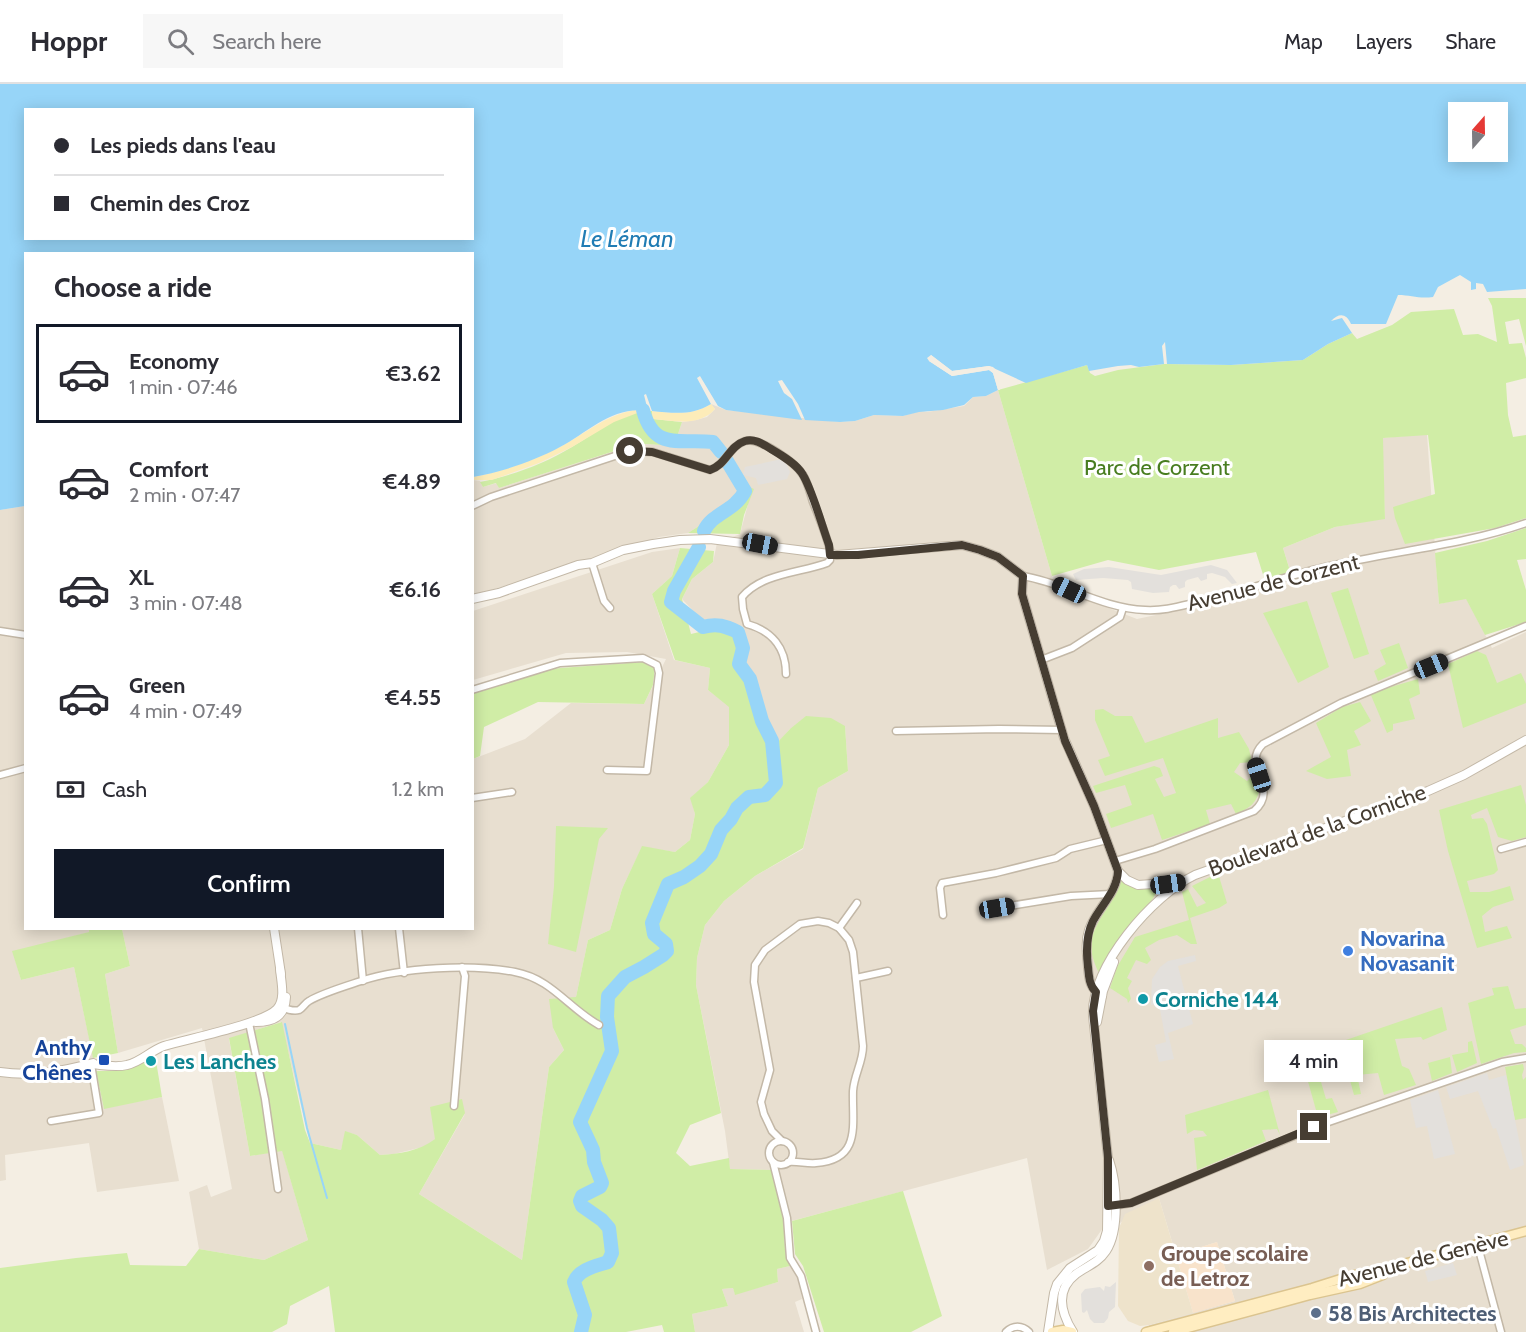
<!DOCTYPE html>
<html lang="en">
<head>
<meta charset="utf-8">
<style>
	:root { --surface:#fff; --page:#f7f7f7; --text:#2b2b33; --muted:#7c7c81; --line:#e1e1e2; --accent:#111827 }
	body { margin:0; font-family:Cabin,sans-serif; background:var(--page); color:var(--text); height:100vh; display:flex; flex-direction:column; font-size:22px; white-space:nowrap }
	* { box-sizing:border-box; margin:0 }
	p { font-size:20px; color:var(--muted) }
	.icon { flex:none; width:33px; height:33px; fill:none; stroke:currentColor; stroke-width:2; stroke-linecap:round; stroke-linejoin:round }
	.map { position:relative; flex:1; overflow:hidden }
	.sheet { position:absolute; left:24px; top:168px; width:450px; height:678px; display:flex; flex-direction:column; background:var(--surface); border-radius:0px; box-shadow:0 3px 15px #0003 }
	.sheet>* { flex:none }
	.banner { position:absolute; left:24px; top:24px; width:450px; height:132px; border-radius:0px; box-shadow:0 3px 15px #0003; display:grid; align-content:center; height:132px; padding:0 30px; background:var(--surface) }
	.needle { width:39px; rotate:20deg }
	.tools { position:absolute; left:1448px; top:18px; display:grid; gap:12px }
	.tools a { display:grid; place-items:center; width:60px; height:60px; border-radius:0px; background:var(--surface); box-shadow:0 3px 15px #0003; font-size:30px }
	.end { position:absolute; width:27px; height:27px; margin:-14px; border:8px solid #463d32; background:#fff; box-shadow:0 0 0 3px #fff }
	.from { border-radius:50% }
	.bubble { position:absolute; height:42px; border-radius:0px; background:var(--surface); box-shadow:0 3px 15px #0003; font-size:20px; font-weight:600; line-height:42px; text-align:center }
	.car { position:absolute; width:18px; height:36px; margin:-18px -9px; border-radius:8px; box-shadow:0 0 4px 2px #0007; background:linear-gradient(#222 24%,#8ab4d8 0 40%,#222 0 76%,#8ab4d8 0 86%,#222 0) }
	.banner b { display:flex; align-items:center; gap:21px; height:57px; font-size:22px }
	.banner b+b { border-top:2px solid var(--line) }
	.banner i { width:15px; height:15px; background:var(--text) }
	ul { padding:0; list-style:none }
	li { display:flex; align-items:center; gap:18px; height:99px; margin:0 12px 9px; padding:0 18px; border:3px solid transparent; border-radius:0px }
	li div { flex:1 }
	li b { display:block; font-size:22px }
	li em { font-style:normal; font-weight:600 }
	li.on { border-color:var(--accent) }
	li>.icon { width:54px; height:54px; stroke-width:1.5 }
	h2 { padding:0 30px; font-size:27px; line-height:72px }
	.pay { display:flex; align-items:center; gap:15px; height:66px; padding:0 30px; font-size:22px }
	.pay p { margin-inline-start:auto }
	.action { display:flex; gap:12px; margin-top:auto; padding:12px 30px }
	.action a { flex:1; height:69px; border-radius:0px; background:var(--accent); color:#fff; font-size:24px; font-weight:600; line-height:69px; text-align:center }
	header { display:flex; align-items:center; gap:36px; box-sizing:border-box; height:84px; padding:0 30px; background:var(--surface); border-bottom:2px solid var(--line) }
	header strong { font-size:28px }
	nav { display:flex; gap:33px; margin-inline-start:auto; font-size:21px }
	.search { width:420px; height:54px; background:var(--page); display:flex; align-items:center; gap:15px; box-sizing:border-box; padding:0 21px; border-radius:0px; color:var(--muted); font-size:22px }
	.map>svg:first-child { display:block }
	.residential { fill:#e8dfd0 }
	.commercial { fill:#f8e3cb }
	.education { fill:#eee3cb }
	.green { fill:#d0eda6 }
	.sand { fill:#fdecb9 }
	.parking { fill:#e3e0dc }
	.water { fill:#97d5f8; fill-rule:evenodd }
	.pier { fill:#f4eee3 }
	.lines { fill:none; stroke-linecap:round; stroke-linejoin:round }
	.stream { stroke:#97d5f8; stroke-width:2 }
	.river { stroke:#97d5f8; stroke-width:14 }
	.minor-casing { stroke:#c3b8a7; stroke-width:9 }
	.tertiary-casing { stroke:#c3b8a7; stroke-width:10 }
	.secondary-casing { stroke:#dbc48f; stroke-width:11 }
	.minor { stroke:#fff; stroke-width:6 }
	.tertiary { stroke:#fff; stroke-width:8 }
	.secondary { stroke:#ffedc1; stroke-width:8 }
	.route { stroke:#463d32; stroke-width:8 }
	.shop-dot { fill:#3f7fe0; stroke:#fff; stroke-width:2 }
	.culture-dot { fill:#0f9aa8; stroke:#fff; stroke-width:2 }
	.transit-dot { fill:#1a4fb4; stroke:#fff; stroke-width:2 }
	.education-dot { fill:#8d6e63; stroke:#fff; stroke-width:2 }
	.service-dot { fill:#5c6f8a; stroke:#fff; stroke-width:2 }
	.labels { text-anchor:middle; stroke-width:6; stroke-linejoin:round; paint-order:stroke }
	.park-label { font-size:22px; fill:#487d20; stroke:#fff }
	.street-label { font-size:22px; fill:#463d32; stroke:#fff }
	.shop-label { font-size:22px; font-weight:bold; fill:#366cbe; stroke:#fff; text-anchor:start }
	.culture-label { font-size:22px; font-weight:bold; fill:#0d838f; stroke:#fff; text-anchor:start }
	.transit-label { font-size:22px; font-weight:bold; fill:#164399; stroke:#fff; text-anchor:end }
	.education-label { font-size:22px; font-weight:bold; fill:#785e54; stroke:#fff; text-anchor:start }
	.service-label { font-size:22px; font-weight:bold; fill:#4e5e75; stroke:#fff; text-anchor:start }
	.water-label { font-size:24px; font-style:italic; fill:#207cb4; stroke:#fff }
</style>
</head>
<body>
<header>
<strong>Hoppr</strong>
<div class="search"><svg class="icon" aria-label="search" viewBox="0 0 24 24"><circle cx="10" cy="10" r="6"/><path d="M15 15l6 6"/></svg>Search here</div>
<nav><a>Map</a><a>Layers</a><a>Share</a></nav>
</header>
<div class="map">
<svg width="1526" height="1248" viewBox="0 0 1526 1248">
	<rect width="100%" height="100%" fill="#f4eee3"/>
	<g class="residential">
		<path d="M998 306 1052 492 1049 501 1137 535 1241 513 1294 499 1283 464 1335 443 1385 434 1382 354 1427 350 1439 520 1466 514 1492 564 1526 548V1248H1150L1149 1241 1235 1217 1217 1158 1176 1171 1159 1114 1120 1139 1119 1144H1103L1088 1165 1047 1186 1027 1074 784 1139 772 1086 730 1085 725 1047 696 901 697 874 705 841 724 817 755 792 803 765 818 704 848 687 845 642 790 645 776 661 738 563 733 544 727 540 713 536 703 537 682 515 692 495 713 478 717 459 740 450 748 420 745 401 729 373 724 380 739 410 727 424 688 449 659 453 473 512V396L480 397 483 403 497 399 499 404 624 364 647 360 674 362 682 338 696 336 707 333 715 325 711 320 726 326 840 338 855 337 874 331 903 332 919 327 927 328 964 322 973 313 986 312Z"/>
		<path d="M25 422 26 844H89L90 848 13 868 21 896 74 883 104 1024 162 1013 179 1097 97 1108 89 1059 5 1071 6 1096 0 1097V426Z"/>
		<path d="M680 464 672 492 652 510 674 576 710 584 708 606 729 622V661L708 698 691 714 695 730 690 756 675 768 642 763 622 805 610 846 588 856 576 913 553 944 564 966 549 983 522 1176 419 1110 465 1030 427 1062 394 1070 380 1071 357 1051 346 1048 341 1066 310 1059 281 938 229 955 250 1072 282 1066 308 1156 264 1176 199 1165 189 1108 207 1101 211 1113 232 1105 202 944 118 969 105 890 130 882 122 845 472 844 473 675 525 655 571 619 644 620 666 575 627 568 566 569 473 596V527L652 468Z"/>
		<path d="M790 1182 798 1193 802 1215 795 1218 804 1248H695L692 1230 728 1222 722 1205 733 1204 735 1210 778 1198 777 1185Z"/>
	</g>
	<path class="commercial" d="M1217 1158 1235 1217 1193 1229 1176 1171Z"/>
	<path class="education" d="M1159 1114 1193 1229 1149 1241 1140 1242 1128 1237 1118 1222 1119 1144 1125 1130Z"/>
	<g class="green">
		<path d="M1488 214H1526V262L1519 235 1505 238 1509 260 1522 259 1526 274V294L1506 299 1508 331 1513 353 1526 351V434L1495 444 1405 460 1395 434 1393 423 1435 410 1428 351 1383 354 1385 435 1335 443 1283 464 1291 490 1265 497 1256 468 1159 486 1108 476 1052 492 998 306 1087 281 1090 289 1095 292 1118 286 1164 280 1231 281 1303 276 1328 260 1352 249 1357 255 1392 241 1411 228 1454 225 1463 251 1478 250 1497 258 1492 222Z"/>
		<path d="M652 327 653 335 682 338 674 362 647 360 638 361 635 351 622 354 624 364 499 404 496 399 483 403 480 398C511 392 544 380 572 363 596 349 622 327 652 327Z"/>
		<path d="M729 373 745 401 754 405 744 431 740 450 688 449 727 424 739 410 724 379Z"/>
		<path d="M1526 444V475L1517 476 1526 506V538L1485 551 1466 515 1439 520 1435 469 1487 457Z"/>
		<path d="M680 464 714 467 713 478 692 495 682 515 691 550 716 544 735 551 775 661 790 645 806 632 831 634 845 642 848 687 818 704 803 764 755 792 724 817 705 841 697 874 696 901 721 1029 690 1041 676 1069 690 1082 729 1074 730 1085 772 1086 784 1139 785 1166 790 1182 777 1185 778 1198 735 1211 733 1204 722 1205 728 1222 692 1230 695 1248H664L662 1241 626 1248H335L329 1202 290 1222 287 1240 272 1248H0V1184L76 1174 127 1169 130 1181 186 1182 199 1165 264 1176 308 1156 282 1067 250 1072 229 954 282 938 305 1046 310 1059 341 1066 345 1047 357 1051 380 1071C398 1070 420 1067 435 1055L430 1023 462 1015 465 1029 419 1110 522 1176 549 983 564 966 553 944 549 915 576 913 588 856 610 846 622 805 642 762 675 768 690 756 695 730 690 714 708 698 729 661V623L708 606 710 584 675 576 652 510 672 492Z"/>
		<path d="M1348 504 1369 570 1354 575 1331 509Z"/>
		<path d="M1307 517 1329 583 1298 599 1263 529Z"/>
		<path d="M1399 559 1408 584 1378 597 1374 587 1386 580 1380 566Z"/>
		<path d="M1477 567 1486 571 1497 599 1521 589 1526 600V619L1463 644 1448 580Z"/>
		<path d="M642 578 650 579 655 583 653 601 644 620 538 618 484 643 480 672 473 675V608L535 588 560 584Z"/>
		<path d="M1418 595 1420 610 1409 615 1415 635 1393 640V646L1387 649 1370 609Z"/>
		<path d="M1360 618 1371 637 1354 647 1361 661 1347 666 1351 692 1327 695 1306 687 1331 673 1316 639 1342 623Z"/>
		<path d="M1103 625 1115 632H1132L1145 659 1218 634V654L1239 648 1249 665 1252 678 1240 679 1234 688 1247 697 1253 691 1260 704C1257 719 1250 724 1236 730L1231 720 1206 726 1210 740 1162 756 1153 730 1111 744 1106 730 1132 721 1125 701 1096 709 1093 702 1154 682 1160 684 1163 692 1155 695 1164 713 1176 709 1163 674 1105 692 1098 676 1110 672 1095 636V626Z"/>
		<path d="M1521 701 1526 721V753L1512 757 1498 753 1487 724 1471 731 1472 735 1483 734 1487 740 1498 786 1494 790 1467 797 1470 808H1489L1510 802 1514 816 1493 823 1482 832 1485 848 1507 842 1512 854 1477 864 1448 767 1439 726Z"/>
		<path d="M556 742 608 744 599 755 576 868 548 860 554 802Z"/>
		<path d="M1218 789 1227 819 1219 824 1190 834 1197 860H1191L1177 851 1159 856 1145 864 1151 876 1147 880 1136 876 1127 894 1132 897 1128 904 1131 915 1128 919 1127 915 1110 904 1117 883 1135 853 1189 836 1182 808 1188 805 1197 823 1206 819 1192 802Z"/>
		<path d="M1121 796C1132 806 1144 806 1159 804L1152 816 1128 843 1099 889C1084 858 1092 849 1108 822 1113 814 1117 805 1121 796Z"/>
		<path d="M89 845H122L130 882 105 890 118 969 93 974 74 883 21 896 12 867 89 848Z"/>
		<path d="M1508 902 1515 925 1526 924V941L1510 946 1515 960H1522L1526 964V968L1514 969 1481 980 1468 919 1494 911 1492 904Z"/>
		<path d="M1442 923 1447 946 1423 956 1421 953 1395 955 1402 982 1409 985 1416 1001 1384 1011 1378 989 1357 991 1361 1010 1354 1011 1348 989 1321 998 1326 1015 1332 1014 1338 1028 1323 1032 1316 1026 1307 994 1348 982 1343 957Z"/>
		<path d="M1472 957 1477 979 1457 988 1452 971 1468 968V958Z"/>
		<path d="M155 971 162 1013 104 1025 96 987H116L134 983Z"/>
		<path d="M1450 973 1452 989 1432 997 1428 979Z"/>
		<path d="M1523 980 1524 985 1522 991 1523 996 1526 993V1034L1515 1036 1505 983Z"/>
		<path d="M1268 1006 1280 1051 1277 1045 1262 1046 1266 1057 1197 1086 1194 1054 1207 1052 1203 1047 1194 1046 1187 1050 1185 1031Z"/>
		<path d="M903 1107 942 1232 911 1248H824L803 1182 795 1170 792 1137Z"/>
	</g>
	<g class="sand">
		<path d="M711 320 715 325C699 343 674 337 653 335L652 327C673 329 692 332 711 320Z"/>
		<path d="M639 326 640 328 614 338 572 363 539 379 492 396H473V393C502 388 534 376 560 363 587 349 609 328 639 326Z"/>
	</g>
	<g class="parking">
		<path d="M782 375 787 381 790 388 787 395 758 401 756 394 743 391 745 383Z"/>
		<path d="M1211 481 1227 486 1237 499 1232 500 1225 493 1212 489 1207 490V495L1201 497 1198 493 1187 496 1185 498V503L1179 505 1176 501H1173L1170 503 1169 508 1153 509 1132 505 1131 498 1128 496 1103 494 1076 496 1073 490 1084 485 1109 483 1161 491Z"/>
		<path d="M1195 871 1196 877 1178 882 1193 940 1168 949 1174 975 1159 978 1155 961 1166 958 1159 920 1151 921 1152 895 1160 883 1168 877Z"/>
		<path d="M1487 989 1489 996 1506 991 1524 1081 1510 1086 1496 1044 1493 1045 1478 1007 1450 1015 1446 1003Z"/>
		<path d="M1438 1006 1455 1070 1434 1075 1427 1042 1416 1044 1410 1016Z"/>
		<path d="M1453 1179 1457 1191 1428 1198 1425 1187Z"/>
		<path d="M1116 1198 1115 1223 1109 1228 1108 1234 1104 1239H1094L1090 1235 1087 1226 1084 1229 1082 1228 1081 1210 1085 1205 1100 1203 1104 1207 1105 1202 1110 1203Z"/>
	</g>
	<path class="water" d="M0 0H1526V205L1487 208 1483 200 1476 199V205L1471 206V198L1460 191 1438 203 1433 213C1419 215 1411 211 1398 211L1386 240H1351C1346 229 1339 229 1331 237L1342 234 1352 249 1328 260 1303 276 1231 281 1167 280 1165 258 1162 262 1164 280 1139 283 1131 281 1118 282 1089 287 1087 281 1026 299 989 282 952 287 931 271 929 277 952 292 989 286 993 289 998 306 986 312 973 313 964 321 943 326 919 328 903 332 874 331 855 337 840 338 805 336 798 320 782 296 778 297 784 309 792 315 802 336 726 326 718 322 700 292 697 294 711 320C692 332 673 329 652 327L646 310 644 311 648 327C614 321 588 348 560 363 534 377 502 388 473 393L472 170H26L25 422 0 426ZM26 26H472V154H26ZM1458 28H1497V68H1458Z"/>
	<path class="pier" d="M931 271 952 287 989 282 993 283 997 287 1000 306H998L993 289 989 286 952 292 929 277 927 274Z"/>
	<g class="lines">
		<path class="stream" d="M285 940 307 1044 327 1114"/>
		<g class="river">
			<path d="M643 326C654 368 681 354 713 358L721 368"/>
			<path d="M704 447C712 429 734 428 745 407L727 377"/>
			<path d="M581 1248 585 1231 574 1198C579 1185 596 1182 608 1178L612 1169 609 1144 602 1136 582 1122 580 1117 582 1112 600 1103 602 1099 594 1078 593 1066 580 1038 612 967 607 933 608 912 625 893 644 883 663 871 667 867 666 860 654 850 652 839 668 800 684 793 700 782 711 770 721 746 731 735 737 724 749 713 765 711 776 699 772 657 762 637 750 595 739 580 743 564 738 548C725 542 717 539 703 543L671 518 674 507 699 463"/>
		</g>
		<g class="minor-casing">
			<g id="minor">
				<path d="M472 422 491 413 630 367 653 368 710 386C726 381 729 362 745 357 760 353 796 379 803 391 808 399 810 409 813 418 819 433 826 450 830 466V476L827 479C800 489 762 489 742 513L743 525 747 540C772 547 786 564 786 590"/>
				<path d="M592 479 604 517 610 524"/>
				<path d="M1023 492C1065 499 1101 524 1145 526 1162 527 1177 523 1194 519 1240 509 1284 492 1330 482 1395 467 1463 461 1526 439"/>
				<path d="M0 547 26 551"/>
				<path d="M1041 576 1072 564 1120 533 1123 524"/>
				<path d="M472 606 560 579 643 574 657 581 659 589 647 687 607 686"/>
				<path d="M896 647 999 645 1062 646"/>
				<path d="M0 691 26 684"/>
				<path d="M472 714 512 708"/>
				<path d="M1501 765 1526 758"/>
				<path d="M1115 777 1155 765 1254 727C1281 704 1240 682 1263 660L1341 619 1526 542"/>
				<path d="M997 824 1071 812 1111 810"/>
				<path d="M943 831 940 804 942 799 996 789 1056 774 1070 765 1107 756"/>
				<path d="M358 844 363 897"/>
				<path d="M399 844 404 889"/>
				<path d="M839 844 857 819"/>
				<path d="M856 894 888 887"/>
				<path d="M281 923C286 925 293 928 299 926 303 924 305 919 309 917 322 909 346 902 361 897 402 883 472 880 515 888 552 895 568 924 599 941"/>
				<path d="M249 939 265 1015 278 1105"/>
				<path d="M454 1022 465 892 462 883"/>
				<path d="M51 1037 99 1029 91 980"/>
				<path d="M782 1057 772 1047 764 1030 761 1018 770 986 754 898 755 881 765 866 800 840 818 837 829 839 839 844 849 856 853 868 863 962C863 978 854 991 853 1007 852 1040 862 1076 816 1079 807 1080 798 1077 788 1078"/>
				<circle cx="781" cy="1069" r="12"/>
				<path d="M773 1078 787 1134 790 1174 801 1192 816 1248"/>
				<path d="M1113 1122 1131 1119 1323 1040 1502 978 1526 974"/>
				<path d="M1479 1166 1501 1248"/>
				<path d="M1006 1248C1013 1241 1022 1241 1029 1248"/>
			</g>
		</g>
		<g class="tertiary-casing">
			<g id="tertiary">
				<path d="M472 515 499 509 578 481 592 479 623 466 653 460 680 456 710 455 837 471 962 461 980 466 998 473 1023 492 1022 510 1064 654 1094 722 1118 787 1127 796 1138 801 1182 798"/>
				<path d="M274 844 281 890"/>
				<path d="M1102 912C1090 905 1089 896 1088 884 1087 871 1085 858 1089 846 1096 825 1117 810 1118 787"/>
				<path d="M256 938C273 938 285 933 286 913"/>
				<path d="M1097 938 1103 907 1114 878"/>
				<path d="M91 980C103 981 115 984 127 981 141 978 150 967 164 962 187 955 263 940 277 925 286 915 281 897 280 885"/>
				<path d="M0 988C32 993 63 987 93 979"/>
				<path d="M1048 1248 1054 1209 1057 1200 1070 1184 1098 1166 1104 1157 1107 1147 1108 1074 1093 932C1090 883 1153 811 1195 791L1428 707 1464 691 1526 656"/>
				<path d="M1073 1248C1061 1229 1055 1206 1076 1190 1087 1182 1098 1179 1106 1167 1120 1146 1117 1099 1109 1076"/>
			</g>
		</g>
		<g class="secondary-casing">
			<g id="secondary">
				<path d="M1052 1248 1063 1246 1072 1248"/>
				<path d="M1146 1248 1312 1204 1350 1192 1381 1186 1526 1147"/>
				<path d="M1173 1248 1310 1211 1360 1200 1383 1191"/>
			</g>
		</g>
		<use href="#minor" class="minor"/>
		<use href="#tertiary" class="tertiary"/>
		<use href="#secondary" class="secondary"/>
	</g>
	<g class="lines">
		<path class="route" d="M630 367 652 368 710 386C726 381 729 362 745 357 754 354 763 360 771 365 781 371 797 380 803 391 813 408 822 442 829 461L830 471H858L962 461 980 466 998 473 1023 492 1022 510 1065 657 1094 722 1118 787C1117 807 1102 820 1093 837 1086 851 1086 867 1088 883 1089 892 1089 901 1096 908L1093 927 1108 1074V1122L1131 1119 1314 1043"/>
	</g>
	<circle class="shop-dot" cx="1348" cy="867" r="6"/>
	<g class="culture-dot">
		<circle cx="1143" cy="915" r="6"/>
		<circle cx="151" cy="977" r="6"/>
	</g>
	<rect class="transit-dot" x="98" y="970" width="12" height="12" rx="3"/>
	<circle class="education-dot" cx="1149" cy="1182" r="6"/>
	<circle class="service-dot" cx="1316" cy="1229" r="6"/>
	<g class="labels">
		<g class="park-label">
			<text x="1157" y="391">Parc de Corzent</text>
		</g>
		<g class="street-label">
			<text transform="translate(1273 498) rotate(-14)" y="8">Avenue de Corzent</text>
			<text transform="translate(1317 746) rotate(-20)" y="8">Boulevard de la Corniche</text>
			<text transform="translate(1423 1174) rotate(-14)" y="8">Avenue de Genève</text>
		</g>
		<g class="shop-label">
			<text x="1360" y="862">Novarina<tspan x="1360" dy="25">Novasanit</tspan></text>
		</g>
		<g class="culture-label">
			<text x="1155" y="923">Corniche 144</text>
			<text x="163" y="985">Les Lanches</text>
		</g>
		<g class="transit-label">
			<text x="92" y="971">Anthy<tspan x="92" dy="25">Chênes</tspan></text>
		</g>
		<g class="education-label">
			<text x="1161" y="1177">Groupe scolaire<tspan x="1161" dy="25">de Letroz</tspan></text>
		</g>
		<g class="service-label">
			<text x="1328" y="1237">58 Bis Architectes</text>
		</g>
		<g class="water-label">
			<text x="627" y="163">Le Léman</text>
		</g>
	</g>
</svg>
<div class="tools">
<a><svg class="needle" viewBox="-14 -14 28 28"><path d="M0-13l5 13h-10z" fill="#e53935"/><path d="M0 13l5-13h-10z" fill="#7c7c81"/></svg></a>
</div>
<i class="end from" style="left:630px;top:367px"></i>
<i class="end" style="left:1314px;top:1043px"></i>
<div class="bubble" style="left:1264px;top:956px;width:99px">4 min</div>
<i class="car" style="left:760px;top:460px;rotate:101deg"></i>
<i class="car" style="left:1069px;top:506px;rotate:295deg"></i>
<i class="car" style="left:1431px;top:582px;rotate:68deg"></i>
<i class="car" style="left:1259px;top:691px;rotate:342deg"></i>
<i class="car" style="left:1168px;top:800px;rotate:82deg"></i>
<i class="car" style="left:997px;top:824px;rotate:81deg"></i>
<div class="banner">
<b><i class="from"></i>Les pieds dans l'eau</b>
<b><i></i>Chemin des Croz</b>
</div>
<section class="sheet">
<h2>Choose a ride</h2>
<ul>
<li class="on"><svg class="icon" aria-label="car" viewBox="0 0 24 24"><path d="M5 17H2v-5l4-1 3-4h7l3 4 3 1v5h-3M9 17h6M6 11h13"/><circle cx="7" cy="17" r="2"/><circle cx="17" cy="17" r="2"/></svg><div><b>Economy</b><p>1 min · 07:46</p></div><em>€3.62</em></li>
<li><svg class="icon" aria-label="car" viewBox="0 0 24 24"><path d="M5 17H2v-5l4-1 3-4h7l3 4 3 1v5h-3M9 17h6M6 11h13"/><circle cx="7" cy="17" r="2"/><circle cx="17" cy="17" r="2"/></svg><div><b>Comfort</b><p>2 min · 07:47</p></div><em>€4.89</em></li>
<li><svg class="icon" aria-label="car" viewBox="0 0 24 24"><path d="M5 17H2v-5l4-1 3-4h7l3 4 3 1v5h-3M9 17h6M6 11h13"/><circle cx="7" cy="17" r="2"/><circle cx="17" cy="17" r="2"/></svg><div><b>XL</b><p>3 min · 07:48</p></div><em>€6.16</em></li>
<li><svg class="icon" aria-label="car" viewBox="0 0 24 24"><path d="M5 17H2v-5l4-1 3-4h7l3 4 3 1v5h-3M9 17h6M6 11h13"/><circle cx="7" cy="17" r="2"/><circle cx="17" cy="17" r="2"/></svg><div><b>Green</b><p>4 min · 07:49</p></div><em>€4.55</em></li>
</ul>
<div class="pay"><svg class="icon" aria-label="cash" viewBox="0 0 24 24"><path d="M3 7h18v10H3z"/><circle cx="12" cy="12" r="2"/></svg>Cash<p>1.2 km</p></div>
<div class="action"><a>Confirm</a></div>
</section>
</div>
</body>
</html>
